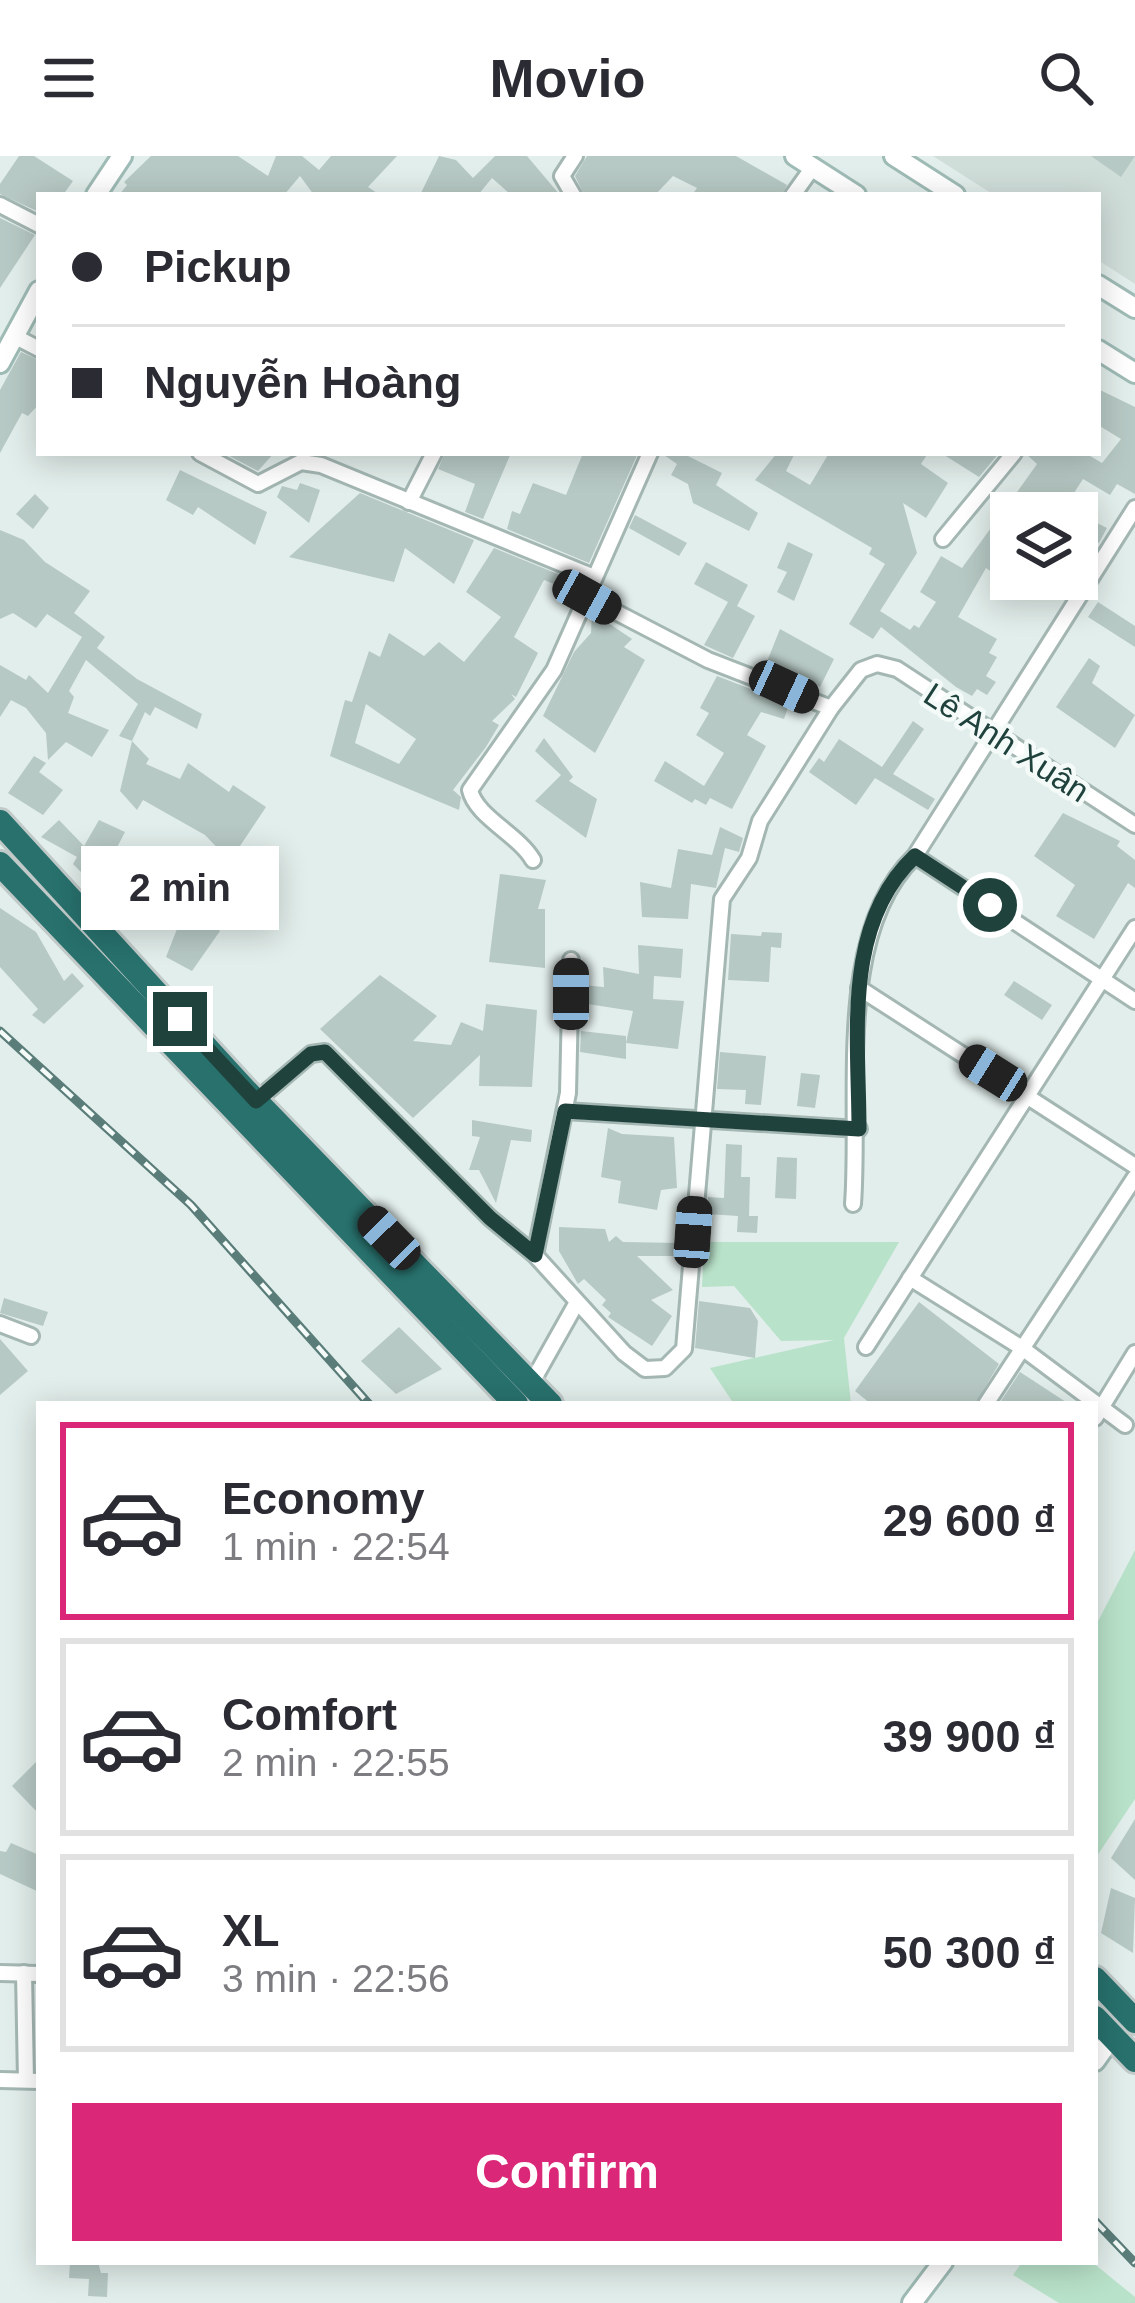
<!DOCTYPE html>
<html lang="en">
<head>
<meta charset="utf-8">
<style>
	:root { --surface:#fff; --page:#f7f7f7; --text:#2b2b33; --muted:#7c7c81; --line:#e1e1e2; --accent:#db2777 }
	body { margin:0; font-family:Arial,sans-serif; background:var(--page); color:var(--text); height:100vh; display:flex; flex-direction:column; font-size:45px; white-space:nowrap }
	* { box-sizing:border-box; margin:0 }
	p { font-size:39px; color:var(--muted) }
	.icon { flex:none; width:66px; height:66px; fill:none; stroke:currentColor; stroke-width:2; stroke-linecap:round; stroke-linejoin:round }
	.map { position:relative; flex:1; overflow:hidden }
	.drawer { position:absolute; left:36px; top:1245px; width:1062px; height:864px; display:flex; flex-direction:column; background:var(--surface); border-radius:0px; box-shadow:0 6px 30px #0003 }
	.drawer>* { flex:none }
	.hud { position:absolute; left:36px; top:36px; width:1065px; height:264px; border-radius:0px; box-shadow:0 6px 30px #0003; display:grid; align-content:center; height:264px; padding:0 36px; background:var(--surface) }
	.fabs { position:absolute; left:990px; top:336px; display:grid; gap:24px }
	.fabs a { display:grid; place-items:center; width:108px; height:108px; border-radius:0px; background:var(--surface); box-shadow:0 6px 30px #0003; font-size:60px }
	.end { position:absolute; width:54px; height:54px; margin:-27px; border:15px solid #20423d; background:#fff; box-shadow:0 0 0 6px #fff }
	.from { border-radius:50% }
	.bubble { position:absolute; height:84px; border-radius:0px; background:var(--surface); box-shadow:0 6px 30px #0003; font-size:39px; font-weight:600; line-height:84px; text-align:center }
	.car { position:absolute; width:36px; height:72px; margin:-36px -18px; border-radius:15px; box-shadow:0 0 9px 3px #0007; background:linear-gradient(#222 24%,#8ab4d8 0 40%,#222 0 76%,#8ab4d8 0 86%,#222 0) }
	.hud b { display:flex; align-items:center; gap:42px; height:114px; font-size:45px }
	.hud b+b { border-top:3px solid var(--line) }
	.hud i { width:30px; height:30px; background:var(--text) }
	ul { padding:21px 0 0; list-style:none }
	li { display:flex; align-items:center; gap:36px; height:198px; margin:0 24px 18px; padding:0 12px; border:6px solid var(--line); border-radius:0px }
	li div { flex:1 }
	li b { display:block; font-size:45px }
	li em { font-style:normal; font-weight:600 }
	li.active { border-color:var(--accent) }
	li>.icon { width:108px; height:108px; stroke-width:1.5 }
	.cta { display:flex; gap:24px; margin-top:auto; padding:24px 36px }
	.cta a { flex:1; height:138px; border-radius:0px; background:var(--accent); color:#fff; font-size:48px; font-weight:600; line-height:138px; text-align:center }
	header { display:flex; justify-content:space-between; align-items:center; height:156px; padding:0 36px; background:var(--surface); font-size:54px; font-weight:600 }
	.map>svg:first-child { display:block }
	.built { fill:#d0deda }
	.green { fill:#b9e2ca }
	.building { fill:#b7c9c4; fill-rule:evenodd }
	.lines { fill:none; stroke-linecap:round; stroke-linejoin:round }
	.street-casing { stroke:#a4b7b3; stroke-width:20 }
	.secondary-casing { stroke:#9fbbb5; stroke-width:24 }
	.highway-casing { stroke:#c1cac9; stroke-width:30 }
	.street { stroke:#fff; stroke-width:14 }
	.secondary { stroke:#fff; stroke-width:18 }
	.highway { stroke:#28716d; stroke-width:24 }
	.rail-casing { stroke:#5a7d79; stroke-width:9 }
	.rail { stroke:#f3faf8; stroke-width:4.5; stroke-dasharray:14; stroke-linecap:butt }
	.route { stroke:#20423d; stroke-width:15 }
	.labels { text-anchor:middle; stroke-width:9; stroke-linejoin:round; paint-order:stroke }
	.street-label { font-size:33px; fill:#20423d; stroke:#f3faf8 }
</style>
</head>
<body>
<header><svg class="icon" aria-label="menu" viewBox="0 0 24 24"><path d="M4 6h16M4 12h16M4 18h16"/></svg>Movio<svg class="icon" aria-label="search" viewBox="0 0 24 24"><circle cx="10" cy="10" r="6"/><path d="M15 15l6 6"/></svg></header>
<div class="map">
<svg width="1135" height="2147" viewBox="0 0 1135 2147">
	<rect width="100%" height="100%" fill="#e2eeeb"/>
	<path class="built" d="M933 0H1135V128L1098 104V39H994Z"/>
	<g class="green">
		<path d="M704 1086H899L844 1182 851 1248H734L710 1212 834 1184 781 1185 734 1130 702 1131Z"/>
		<path d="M1135 1394V1643L1095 1703V1471Z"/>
		<path d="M1022 2106H1092L1135 2141V2147H1059L1013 2119Z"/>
	</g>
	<g class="building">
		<path d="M19 0H34L73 25 63 39H39V56L0 38V28Z"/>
		<path d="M151 0H238L268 20 276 0H302L319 14 331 0H397L368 31 380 39H314L300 20 284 39H119L127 29 124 26Z"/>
		<path d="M439 0 456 4 473 22 495 0H527L560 39H511L492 22 478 39H420Z"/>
		<path d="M587 0H736L787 29 782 39H692L697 32 673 20 655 39H584L575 20Z"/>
		<path d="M1091 0H1135L1121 21Z"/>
		<path d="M0 62 35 79 0 132Z"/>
		<path d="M21 196 39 204V248L28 260 22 257 0 297V234Z"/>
		<path d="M1098 233 1135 251V338L1117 328 1110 339 1083 323 1061 357H1040L1015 339 1037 308 1025 297H1085L1102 307 1121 283 1098 269Z"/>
		<path d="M224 297H274L258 315Z"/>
		<path d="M445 297H511L483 363 465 356 475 328 438 313Z"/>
		<path d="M583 297H638L589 407 507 373 512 355 520 358 533 327 566 339Z"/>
		<path d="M661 297H682L722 317 716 329 758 357 749 375 693 347 688 328 671 319 677 308Z"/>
		<path d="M777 297H795L786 315 810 329 829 297H928L921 308 948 327 926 362 903 347 917 397 880 455 910 474 914 469 919 472 936 446 920 436 941 400 962 412 998 362 1011 372V429L986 412 958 461 997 483 989 497 997 501 986 520 996 526 987 539 977 533 972 540 956 531 881 471 873 483 849 468 885 408 869 398 872 392 755 324Z"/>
		<path d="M941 297H999L979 321Z"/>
		<path d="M180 314 267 356 255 389 198 351 193 359 166 344Z"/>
		<path d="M300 327 320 334 309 367 277 341 282 330 297 334Z"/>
		<path d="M360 337 474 384 454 428 405 392 394 426 289 401Z"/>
		<path d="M35 338 49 352 33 373 16 358Z"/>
		<path d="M1077 357 1107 372 1099 387 1077 376Z"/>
		<path d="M635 359 687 387 679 400 629 372Z"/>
		<path d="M0 374 24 384 45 406 90 435 74 457 105 481 97 492 137 523 202 558 197 573 155 551 150 560 145 556 132 585 119 580 138 548 86 504 69 535 74 541 68 557 109 574 92 601 66 586 48 604 46 577 26 552 11 544 0 561V509L26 524 29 519 48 537 82 481 47 458 36 472 13 457 0 463Z"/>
		<path d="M788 386 813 398 794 445 777 436 787 416 777 412Z"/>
		<path d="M494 392 580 427 576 437 544 424 514 481 538 497 516 541 511 538 515 543 492 565 499 569 486 591 453 634 461 641 459 654 330 600 345 544 352 546 369 495 380 501 389 477 424 500 439 486 464 506 501 461 466 436ZM366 548 416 583 399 608 355 587Z"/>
		<path d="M706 406 748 429 737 450 755 460 733 502 704 489 728 446 694 428Z"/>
		<path d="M1098 446 1135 470V491L1088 461Z"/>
		<path d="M592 456 632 483 624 491 645 504 595 597 543 560 574 496 591 477Z"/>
		<path d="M780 473 834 503 820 531 766 508Z"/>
		<path d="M1089 502 1100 510 1092 527 1135 559 1115 592 1056 551Z"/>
		<path d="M717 520 789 548 784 563 761 556 747 579 766 590 732 653 710 642 706 649 695 643 692 647 654 625 665 605 704 630 724 597 696 579 709 557 700 552Z"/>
		<path d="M913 565 924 573 893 618 935 643 928 654 875 622 856 649 809 616 819 602 824 606 839 583 882 611Z"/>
		<path d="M544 582 573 621 569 625 597 643 586 682 535 645 561 619 535 595Z"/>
		<path d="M132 585 149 603 146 608 180 623 188 607 229 636 233 629 266 651 230 705 205 679 143 644 137 654 120 635Z"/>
		<path d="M34 600 46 607 39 616 63 634 43 659 8 637Z"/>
		<path d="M1063 657 1120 685 1117 690 1135 704V732L1128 727 1094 783 1056 760 1075 729 1034 700Z"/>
		<path d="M59 664 84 690 99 664 125 676 108 709 97 704 105 718 89 708 82 717 73 708 77 701 41 681Z"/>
		<path d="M720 671 743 682 739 696 725 692 716 732 691 728 688 763 642 761 640 726 671 732 678 693 712 699Z"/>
		<path d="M500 718 546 724 538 753H545V812L489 806Z"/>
		<path d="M186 750 220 775 192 815 166 801Z"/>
		<path d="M0 752 36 776 64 825 72 817 84 830 44 868 32 859 38 853 0 811Z"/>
		<path d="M762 776 782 777 781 792 771 791 769 826 728 824 731 778 761 780Z"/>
		<path d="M638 789 683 793 681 822 654 820 653 843 684 845 678 893 626 887 633 855 581 847 582 829 604 831 603 811 639 818Z"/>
		<path d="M380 819 437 860 413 885 451 889 461 866 483 875 486 848 537 854 532 931 479 930 480 899 413 962 320 873Z"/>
		<path d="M1014 825 1052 849 1042 864 1004 839Z"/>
		<path d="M581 875 626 880V903L580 896Z"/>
		<path d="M720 896 766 900 761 949 745 948 746 934 717 933Z"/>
		<path d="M801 917 820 919 815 952 797 950Z"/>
		<path d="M472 964 532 974 531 986 511 984 496 1047 479 1014H469L480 981 472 980Z"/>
		<path d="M608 972 622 978 674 981 677 1032 661 1034 657 1054 618 1047 621 1025 601 1021Z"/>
		<path d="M726 988 742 989 741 1021H750L749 1060H758L757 1077 737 1076 738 1060 707 1058 708 1041 724 1042Z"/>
		<path d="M777 1001 797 1002 796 1043 775 1042Z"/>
		<path d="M559 1071 605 1073 609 1086 616 1080 623 1086 680 1087V1100H637L673 1134 651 1144 672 1160 652 1190 608 1161 611 1157 602 1149 606 1144 584 1123 578 1128 559 1095Z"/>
		<path d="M4 1142 48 1156 43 1170 0 1157Z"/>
		<path d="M699 1145 750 1152 758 1165 755 1202 695 1192Z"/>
		<path d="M919 1146 999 1208 975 1248H871L855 1235Z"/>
		<path d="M399 1171 442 1213 396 1238 361 1205Z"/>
		<path d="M0 1183 28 1215 0 1239Z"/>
		<path d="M1020 1216 1069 1248H999Z"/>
		<path d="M39 1603V1658L12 1630Z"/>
		<path d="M1135 1663V1724L1111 1702Z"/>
		<path d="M11 1687 39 1699V1736L0 1718V1695L6 1696Z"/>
		<path d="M1111 1732 1135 1742 1133 1797 1101 1777Z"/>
		<path d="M70 2106H98L101 2117H108L107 2141 88 2140 89 2123 69 2122Z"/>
	</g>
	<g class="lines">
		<g class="street-casing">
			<g id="street">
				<path d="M573 39 562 20 575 0"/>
				<path d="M793 39 813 11"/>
				<path d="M0 49 39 69"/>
				<path d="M14 180 39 193"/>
				<path d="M200 297 258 328 301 306 321 309 594 421"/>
				<path d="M409 346 434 297"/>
				<path d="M943 383 1014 297"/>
				<path d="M587 441 708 504 831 552"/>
				<path d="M915 700 1135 845"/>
				<path d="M533 704C518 678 476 661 470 634L554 514 650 297"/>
				<path d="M859 832 1135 1010"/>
				<path d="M256 945 311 898 325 896 490 1062 535 1099 624 1197 645 1213 665 1212 684 1193 722 743 749 702 760 665 831 552 861 514 877 508 897 513 1135 669"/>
				<path d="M565 955 859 973"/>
				<path d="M853 1048C861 942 834 777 915 700L1135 352"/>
				<path d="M535 1099 568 937 571 804"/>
				<path d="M910 1122 1022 1192 1125 1269"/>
				<path d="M0 1168 31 1180"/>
				<path d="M866 1191 1135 772"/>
				<path d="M531 1228 576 1148"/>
				<path d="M986 1248 1135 1021"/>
				<path d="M1095 1262 1135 1197"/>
				<path d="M0 1817 39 1818"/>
				<path d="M24 1817 26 1924"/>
				<path d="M0 1924 39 1925"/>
			</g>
		</g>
		<g class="secondary-casing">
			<g id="secondary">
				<path d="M795 0 856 39"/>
				<path d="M894 0 955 39"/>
				<path d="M96 39 122 0"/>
				<path d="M1098 129 1135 152"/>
				<path d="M1098 194 1135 217"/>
				<path d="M0 207 39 135"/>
				<path d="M1095 1905 1112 1881"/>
				<path d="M912 2147 943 2106"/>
			</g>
		</g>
		<g class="highway-casing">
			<g id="highway">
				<path d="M0 666 245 934 550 1248"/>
				<path d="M0 708 516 1248"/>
				<path d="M1095 1823 1135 1865"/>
				<path d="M1095 1862 1135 1904"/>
			</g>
		</g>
		<use href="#street" class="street"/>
		<use href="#secondary" class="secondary"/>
		<use href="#highway" class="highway"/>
		<g class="rail-casing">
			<g id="rail">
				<path d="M0 875 191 1049 369 1248"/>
				<path d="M1095 2065 1135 2107"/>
			</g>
		</g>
		<use href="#rail" class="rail"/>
	</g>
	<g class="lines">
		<path class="route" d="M180 863 256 945 311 898 325 896 490 1062 535 1099 565 955 859 973C859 881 842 769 915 700L990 749"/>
	</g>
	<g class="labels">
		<g class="street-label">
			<text transform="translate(1007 586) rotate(33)" y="12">Lê Anh Xuân</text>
		</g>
	</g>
</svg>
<div class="fabs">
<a><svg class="icon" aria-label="layers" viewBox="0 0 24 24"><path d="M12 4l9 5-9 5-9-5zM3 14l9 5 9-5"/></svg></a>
</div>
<i class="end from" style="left:990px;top:749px"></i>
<i class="end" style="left:180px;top:863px"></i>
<div class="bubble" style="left:81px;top:690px;width:198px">2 min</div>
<i class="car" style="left:587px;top:441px;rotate:119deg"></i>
<i class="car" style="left:784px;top:531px;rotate:115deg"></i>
<i class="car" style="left:571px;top:838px;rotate:0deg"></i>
<i class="car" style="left:993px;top:917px;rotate:302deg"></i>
<i class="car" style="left:693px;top:1076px;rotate:4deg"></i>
<i class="car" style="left:389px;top:1082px;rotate:316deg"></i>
<div class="hud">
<b><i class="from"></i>Pickup</b>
<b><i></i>Nguyễn Hoàng</b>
</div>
<section class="drawer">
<ul>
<li class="active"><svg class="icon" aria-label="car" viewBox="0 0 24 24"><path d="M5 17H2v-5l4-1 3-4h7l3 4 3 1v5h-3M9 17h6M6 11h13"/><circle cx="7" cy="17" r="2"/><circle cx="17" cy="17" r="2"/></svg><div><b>Economy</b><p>1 min · 22:54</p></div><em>29 600 ₫</em></li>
<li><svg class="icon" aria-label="car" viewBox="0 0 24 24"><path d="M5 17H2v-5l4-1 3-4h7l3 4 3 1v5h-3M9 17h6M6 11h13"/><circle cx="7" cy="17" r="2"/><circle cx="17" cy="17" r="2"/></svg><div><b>Comfort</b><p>2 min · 22:55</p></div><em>39 900 ₫</em></li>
<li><svg class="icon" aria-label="car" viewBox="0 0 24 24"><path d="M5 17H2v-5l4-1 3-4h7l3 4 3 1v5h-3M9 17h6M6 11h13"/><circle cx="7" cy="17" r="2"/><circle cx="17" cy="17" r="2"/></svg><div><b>XL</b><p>3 min · 22:56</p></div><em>50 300 ₫</em></li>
</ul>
<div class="cta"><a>Confirm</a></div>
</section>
</div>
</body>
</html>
